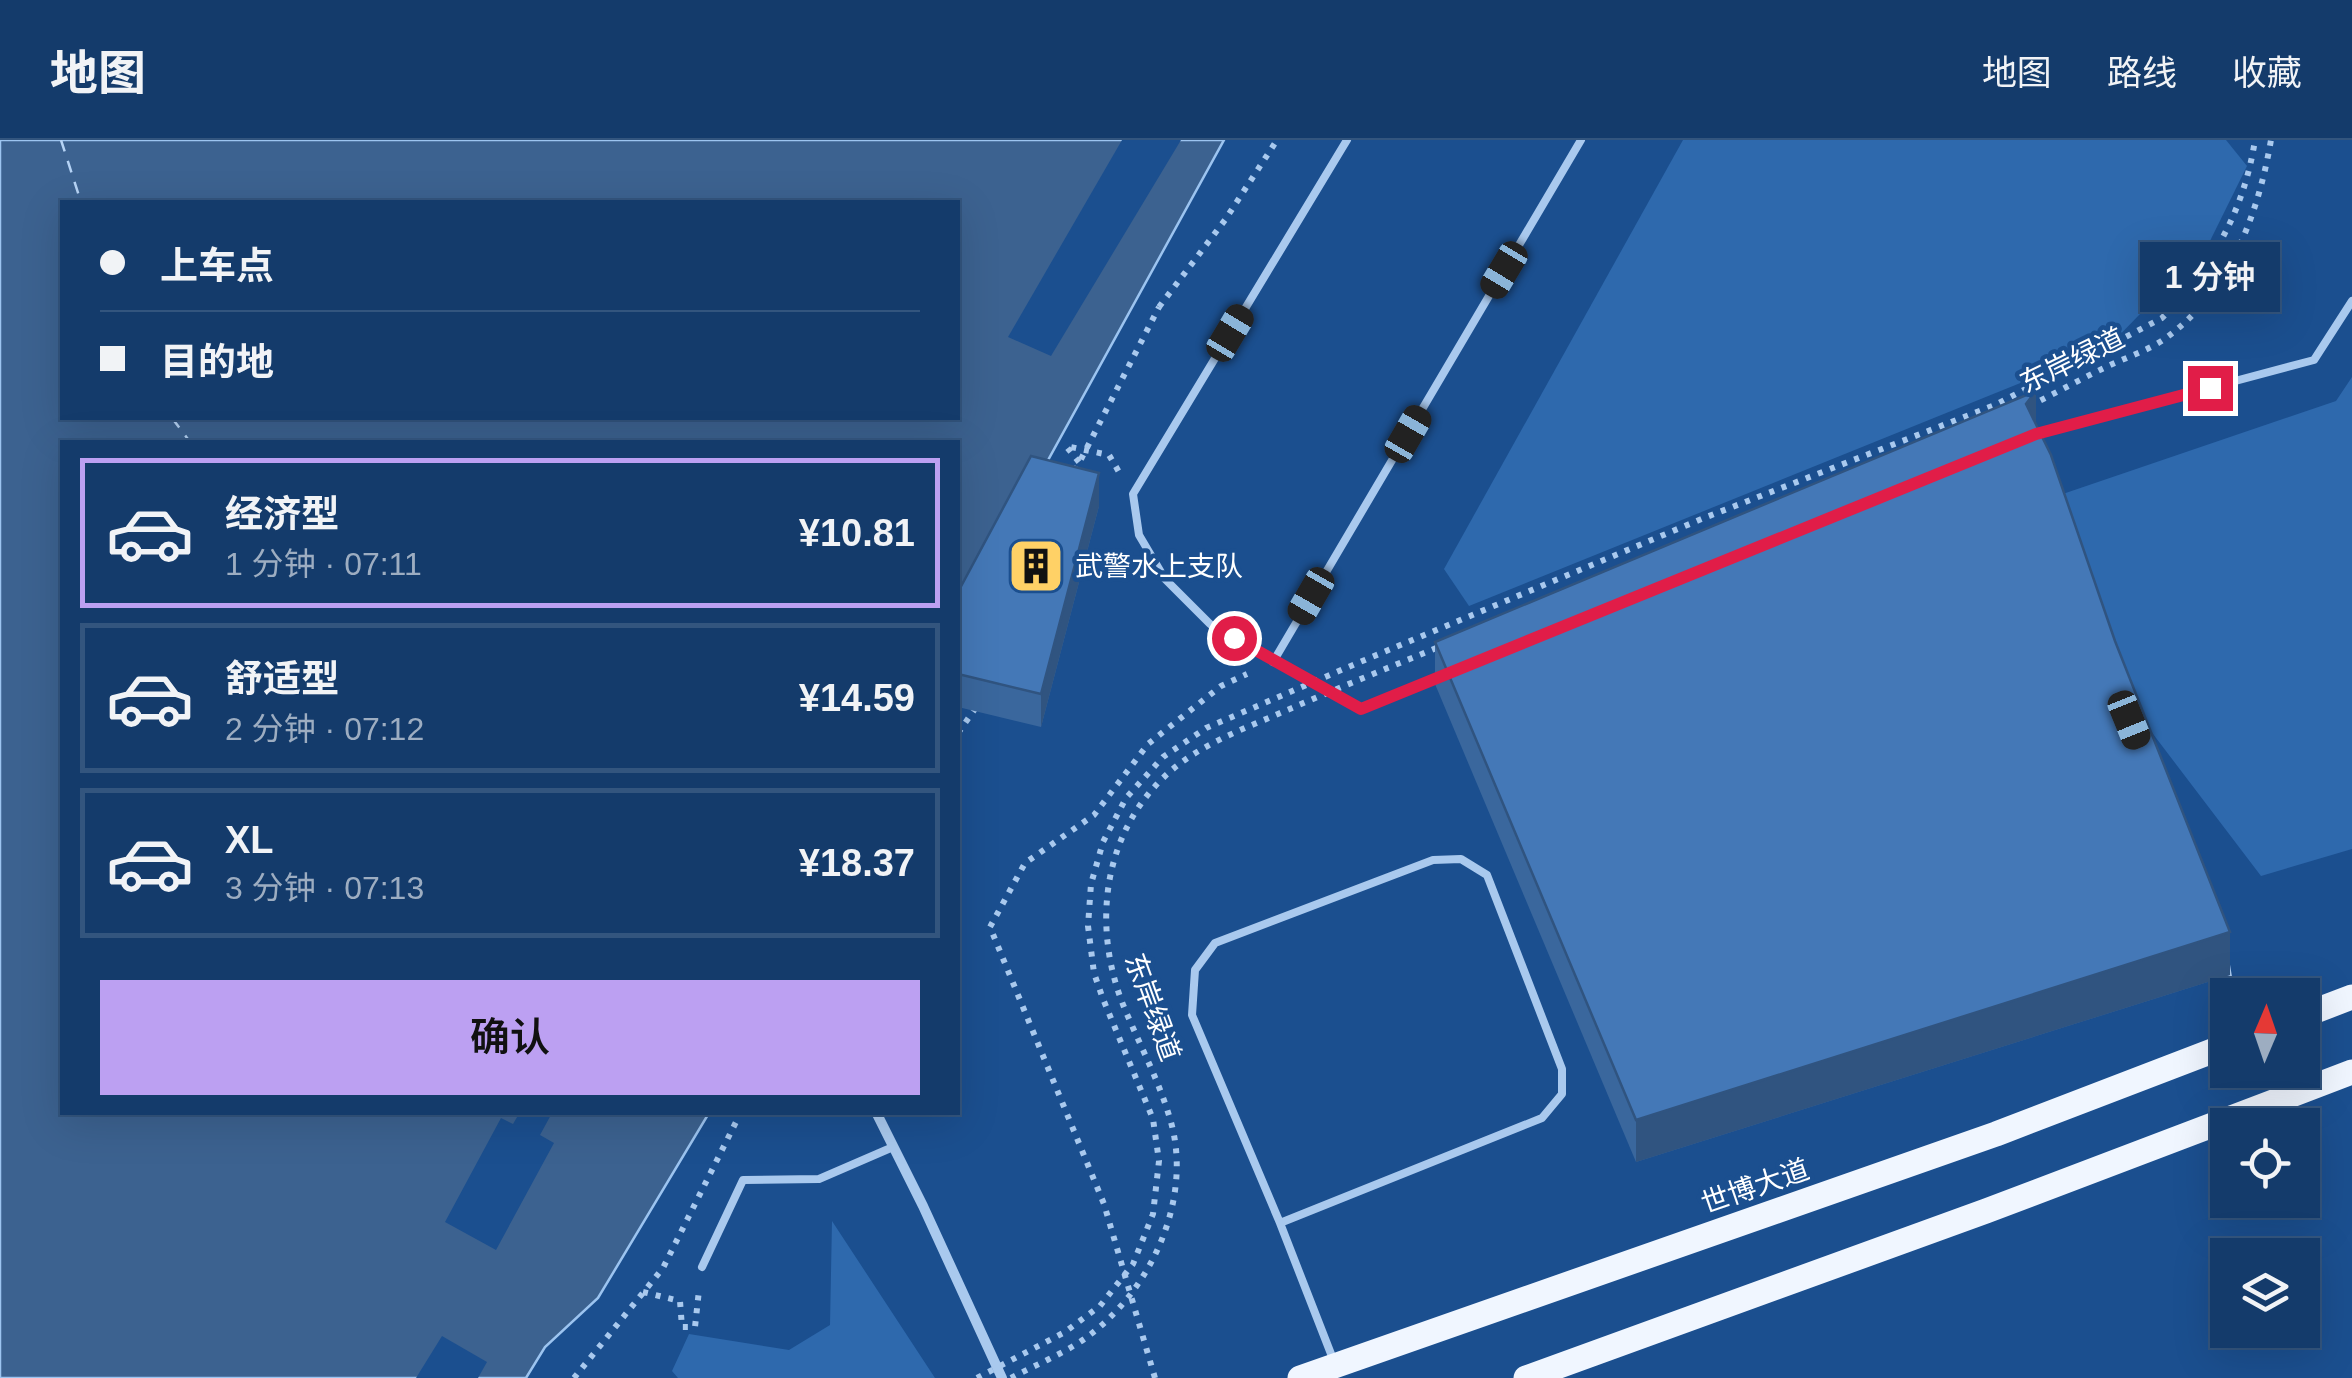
<!DOCTYPE html>
<html lang="zh">
<head>
<meta charset="utf-8">
<style>
	:root { --surface:#143b6b; --page:#214673; --text:#f1f3f6; --muted:#9dadc1; --line:#33557e; --accent:#bca0f2 }
	body { margin:0; font-family:Arial,"Noto Sans SC",sans-serif; background:var(--page); color:var(--text); height:100vh; display:flex; flex-direction:column; font-size:38px; white-space:nowrap }
	* { box-sizing:border-box; margin:0 }
	p { font-size:32px; color:var(--muted) }
	.icon { flex:none; width:55px; height:55px; fill:none; stroke:currentColor; stroke-width:2; stroke-linecap:round; stroke-linejoin:round }
	.map { position:relative; flex:1; overflow:hidden }
	.panel { position:absolute; left:60px; top:300px; width:900px; height:675px; display:flex; flex-direction:column; background:var(--surface); border-radius:0px; box-shadow:0 10px 40px #0002,0 0 0 2px var(--line) }
	.panel>* { flex:none }
	.top-card { position:absolute; left:60px; top:60px; width:900px; height:220px; border-radius:0px; box-shadow:0 10px 40px #0002,0 0 0 2px var(--line); display:grid; align-content:center; height:220px; padding:0 40px; background:var(--surface) }
	.needle { width:65px; rotate:2deg }
	.fabs { position:absolute; left:2210px; top:838px; display:grid; gap:20px }
	.fabs a { display:grid; place-items:center; width:110px; height:110px; border-radius:0px; background:var(--surface); box-shadow:0 10px 40px #0002,0 0 0 2px var(--line); font-size:50px }
	.end { position:absolute; width:45px; height:45px; margin:-22px; border:12px solid #e11d48; background:#fff; box-shadow:0 0 0 5px #fff }
	.from { border-radius:50% }
	.bubble { position:absolute; height:70px; border-radius:0px; background:var(--surface); box-shadow:0 10px 40px #0002,0 0 0 2px var(--line); font-size:32px; font-weight:600; line-height:70px; text-align:center }
	.car { position:absolute; width:30px; height:60px; margin:-30px -15px; border-radius:12px; box-shadow:0 0 8px 2px #0007; background:linear-gradient(#222 24%,#8ab4d8 0 40%,#222 0 76%,#8ab4d8 0 86%,#222 0) }
	.top-card b { display:flex; align-items:center; gap:35px; height:95px; font-size:38px }
	.top-card b+b { border-top:2px solid var(--line) }
	.top-card i { width:25px; height:25px; background:var(--text) }
	ul { padding:18px 0 0; list-style:none }
	li { display:flex; align-items:center; gap:30px; height:150px; margin:0 20px 15px; padding:0 20px; border:5px solid var(--line); border-radius:0px }
	li div { flex:1 }
	li b { display:block; font-size:38px }
	li em { font-style:normal; font-weight:600 }
	li.selected { border-color:var(--accent) }
	li>.icon { width:90px; height:90px; stroke-width:1.5 }
	.button { display:flex; gap:20px; margin-top:auto; padding:20px 40px }
	.button a { flex:1; height:115px; border-radius:0px; background:var(--accent); color:#111; font-size:40px; font-weight:600; line-height:115px; text-align:center }
	header { display:flex; align-items:center; gap:60px; box-sizing:border-box; height:140px; padding:0 50px; background:var(--surface); border-bottom:2px solid var(--line) }
	header strong { font-size:48px }
	nav { display:flex; gap:55px; margin-inline-start:auto; font-size:35px }
	.map>svg:first-child { display:block }
	.green { fill:#2e69ad }
	.water { fill:#3c6290; stroke:#9cc4f0; stroke-width:2.5; fill-rule:evenodd }
	.pier { fill:#1b4f8f }
	.lines { fill:none; stroke-linecap:round; stroke-linejoin:round }
	.ferry { stroke:#b5d3f5; stroke-width:2.5; stroke-dasharray:12 10; stroke-linecap:butt }
	.path { stroke:#a9c9ee; stroke-width:6; stroke-dasharray:5 8; stroke-linecap:butt }
	.lane { stroke:#a9c9ee; stroke-width:8 }
	.street { stroke:#a9c9ee; stroke-width:10 }
	.primary { stroke:#f0f6ff; stroke-width:25 }
	.path-bridge { stroke:#a9c9ee; stroke-width:6; stroke-dasharray:5 8; stroke-linecap:butt }
	.wall { fill:#3a679d }
	.shaded-wall { fill:#305480 }
	.building { fill:#4478b7; stroke:#305480; stroke-width:2.5 }
	.route { stroke:#e11d48; stroke-width:12 }
	.labels { text-anchor:middle; stroke-width:9; stroke-linejoin:round; paint-order:stroke }
	.street-label { font-size:28px; fill:#fff; stroke:#1b4f8f }
	.poi-label { font-size:28px; fill:#fff; stroke:#1b4f8f; text-anchor:start }
</style>
</head>
<body>
<header>
<strong>地图</strong>
<nav><a>地图</a><a>路线</a><a>收藏</a></nav>
</header>
<div class="map">
<svg width="2352" height="1238" viewBox="0 0 2352 1238">
	<rect width="100%" height="100%" fill="#1b4f8f"/>
	<g class="green">
		<path d="M1683 0H2226L2247 26 2209 103 2107 208 1469 466 1444 429Z"/>
		<path d="M2352 237V709L2261 736 2115 544 2051 358 2336 261Z"/>
		<path d="M832 1081 935 1238H678L672 1231 689 1194 789 1210 830 1185Z"/>
	</g>
	<path class="water" d="M0 0H1224L958 484V302H62V972L709 973 598 1158 545 1207 526 1238H0ZM62 62H958V278H62Z"/>
	<g class="pier">
		<path d="M1122 0H1181L1051 216 1008 197Z"/>
		<path d="M520 972 552 973 540 995 554 1003 496 1110 445 1082 501 978 513 984Z"/>
		<path d="M442 1196 487 1222 478 1238H416Z"/>
	</g>
	<g class="lines">
		<g class="ferry">
			<path d="M61 0 81 62"/>
			<path d="M172 278 190 302"/>
		</g>
		<g class="path">
			<path d="M1159 167 1225 80 1277 0"/>
			<path d="M1079 322 1066 306 1109 315 1119 332"/>
			<path d="M643 1152 680 1161 682 1187H695L699 1150"/>
			<path d="M574 1238 663 1128 741 972"/>
			<path d="M1155 1238 1104 1064 990 787 1025 723 1094 675 1148 604 1221 546 1247 534"/>
		</g>
		<g class="lane">
			<path d="M1347 0 1133 354 1139 395 1165 439 1210 484 1361 569 1441 537"/>
			<path d="M2033 295 2314 220 2352 161"/>
			<path d="M1273 522 1581 0"/>
			<path d="M2226 825 2231 855"/>
			<path d="M1280 1083 1542 978 1562 954V929L1487 735 1461 719 1433 720 1215 803 1195 830 1192 875 1280 1083 1333 1219"/>
			<path d="M702 1127 743 1040 819 1039 893 1007"/>
		</g>
		<path class="street" d="M876 972 923 1066 1002 1238"/>
		<g class="primary">
			<path d="M2302 876 2352 857"/>
			<path d="M1300 1238 1996 994 2228 905"/>
			<path d="M1526 1238 1986 1071 2352 932"/>
		</g>
		<g class="path-bridge">
			<path d="M2029 266C2054 254 2079 240 2104 228 2124 218 2148 211 2166 198 2230 151 2258 75 2271 0"/>
			<path d="M1075 331 1159 167"/>
			<path d="M958 593 977 566"/>
			<path d="M977 1238 1065 1192 1100 1166 1133 1124 1153 1074 1159 1021 1153 979 1103 859 1094 833 1088 786 1091 744 1103 702 1126 658 1163 617 1206 588 1360 522 1704 378 1995 265 2162 178C2212 127 2244 71 2255 0"/>
			<path d="M1011 1238C1037 1224 1068 1212 1091 1194 1151 1148 1191 1062 1172 986 1161 944 1140 906 1124 867 1093 791 1101 701 1160 641 1192 608 1236 592 1278 574 1331 551 1385 529 1439 507"/>
		</g>
	</g>
	<g class="wall">
		<path d="M2036 284 2230 835 1636 1022 1435 544V502Z"/>
		<path d="M1099 366 1041 587 958 567V452Z"/>
	</g>
	<g class="shaded-wall">
		<path d="M2036 251V294L2026 264Z"/>
		<path d="M1099 333V366L1041 587V554Z"/>
		<path d="M2230 792V835L1636 1022V980Z"/>
	</g>
	<g class="building">
		<path d="M2036 251 2026 264 2051 315 2115 501 2230 792 1636 980 1435 502Z"/>
		<path d="M1031 316 1099 333 1041 554 958 534V452Z"/>
	</g>
	<g class="lines">
		<path class="route" d="M1234 498 1361 569 2036 294 2210 248"/>
	</g>
	<defs>
		<g id="building-square" transform="scale(2.875)"><rect x="-9" y="-9" width="18" height="18" rx="4" fill="#ffd166" stroke="#1b4f8f"/><path d="M-4-6H4V6H1V3H-1V6H-4ZM-2.5-4.3h1.7v1.8h-1.7ZM.8-4.3h1.7v1.8H.8ZM-2.5-1h1.7V.8h-1.7ZM.8-1h1.7V.8H.8Z" fill="#111"/></g>
	</defs>
	<g fill-rule="evenodd">
		<use href="#building-square" x="1036" y="426"/>
	</g>
	<g class="labels">
		<g class="street-label">
			<text transform="translate(2072 220) rotate(-26)" y="10">东岸绿道</text>
			<text transform="translate(1153 867) rotate(70)" y="10">东岸绿道</text>
			<text transform="translate(1755 1046) rotate(-19)" y="10">世博大道</text>
		</g>
		<g class="poi-label">
			<text x="1075" y="436">武警水上支队</text>
		</g>
	</g>
</svg>
<div class="fabs">
<a><svg class="needle" viewBox="-14 -14 28 28"><path d="M0-13l5 13h-10z" fill="#e53935"/><path d="M0 13l5-13h-10z" fill="#9dadc1"/></svg></a>
<a><svg class="icon" aria-label="locate" viewBox="0 0 24 24"><circle cx="12" cy="12" r="6"/><path d="M12 2v4M12 18v4M2 12h4M18 12h4"/></svg></a>
<a><svg class="icon" aria-label="layers" viewBox="0 0 24 24"><path d="M12 4l9 5-9 5-9-5zM3 14l9 5 9-5"/></svg></a>
</div>
<i class="end from" style="left:1234px;top:498px"></i>
<i class="end" style="left:2210px;top:248px"></i>
<div class="bubble" style="left:2140px;top:102px;width:140px">1 分钟</div>
<i class="car" style="left:1504px;top:130px;rotate:211deg"></i>
<i class="car" style="left:1230px;top:193px;rotate:31deg"></i>
<i class="car" style="left:1408px;top:294px;rotate:30deg"></i>
<i class="car" style="left:1311px;top:456px;rotate:210deg"></i>
<i class="car" style="left:2129px;top:580px;rotate:158deg"></i>
<div class="top-card">
<b><i class="from"></i>上车点</b>
<b><i></i>目的地</b>
</div>
<section class="panel">
<ul>
<li class="selected"><svg class="icon" aria-label="car" viewBox="0 0 24 24"><path d="M5 17H2v-5l4-1 3-4h7l3 4 3 1v5h-3M9 17h6M6 11h13"/><circle cx="7" cy="17" r="2"/><circle cx="17" cy="17" r="2"/></svg><div><b>经济型</b><p>1 分钟 · 07:11</p></div><em>¥10.81</em></li>
<li><svg class="icon" aria-label="car" viewBox="0 0 24 24"><path d="M5 17H2v-5l4-1 3-4h7l3 4 3 1v5h-3M9 17h6M6 11h13"/><circle cx="7" cy="17" r="2"/><circle cx="17" cy="17" r="2"/></svg><div><b>舒适型</b><p>2 分钟 · 07:12</p></div><em>¥14.59</em></li>
<li><svg class="icon" aria-label="car" viewBox="0 0 24 24"><path d="M5 17H2v-5l4-1 3-4h7l3 4 3 1v5h-3M9 17h6M6 11h13"/><circle cx="7" cy="17" r="2"/><circle cx="17" cy="17" r="2"/></svg><div><b>XL</b><p>3 分钟 · 07:13</p></div><em>¥18.37</em></li>
</ul>
<div class="button"><a>确认</a></div>
</section>
</div>
</body>
</html>
